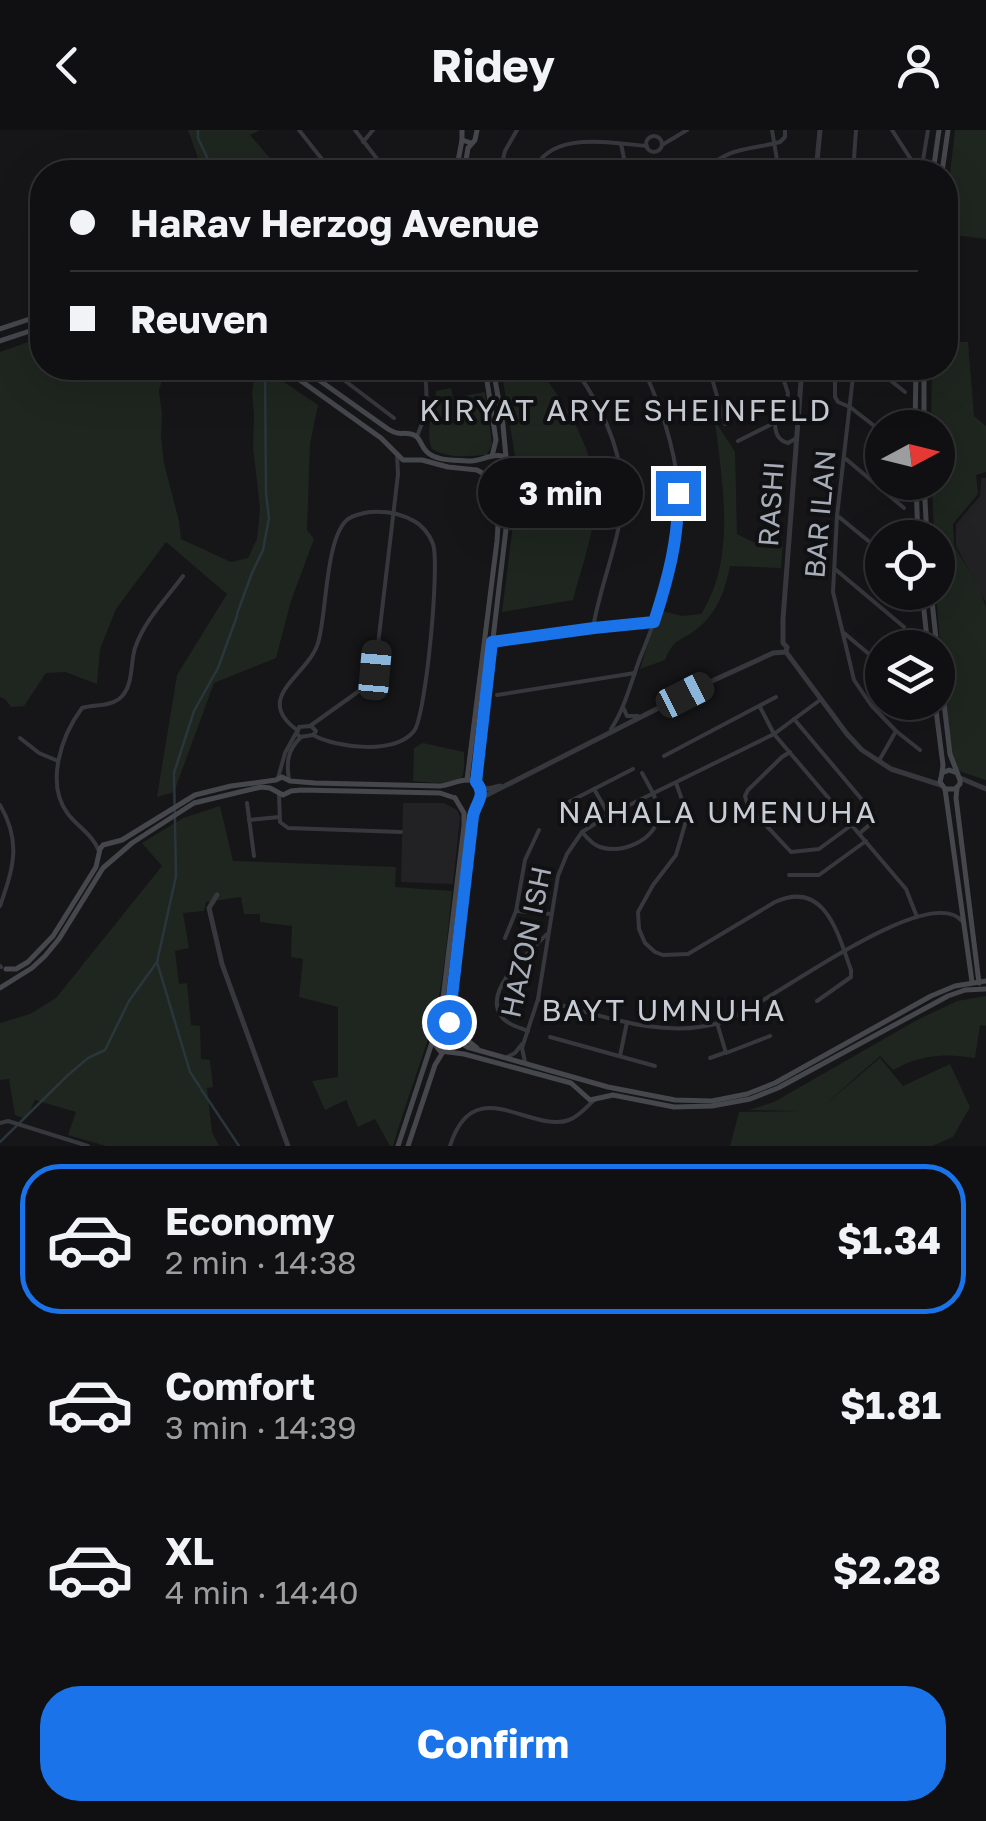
<!DOCTYPE html>
<html lang="en">
<head>
<meta charset="utf-8">
<style>
	:root { --surface:#101012; --page:#1e1e20; --text:#f1f3f6; --muted:#9c9d9f; --line:#303032; --accent:#1a73e8 }
	body { margin:0; font-family:"Golos Text",sans-serif; background:var(--page); color:var(--text); height:100vh; display:flex; flex-direction:column; font-size:38px; white-space:nowrap }
	* { box-sizing:border-box; margin:0 }
	p { font-size:32px; color:var(--muted) }
	.icon { flex:none; width:55px; height:55px; fill:none; stroke:currentColor; stroke-width:2; stroke-linecap:round; stroke-linejoin:round }
	.map { position:relative; height:1016px; overflow:hidden }
	.sheet { display:flex; flex-direction:column; background:var(--surface); flex:1 }
	.sheet>* { flex:none }
	.top-card { position:absolute; left:30px; top:30px; width:928px; height:220px; border-radius:40px; box-shadow:0 10px 40px #0002,0 0 0 2px var(--line); display:grid; align-content:center; height:220px; padding:0 40px; background:var(--surface) }
	.needle { width:65px; rotate:83deg }
	.fabs { position:absolute; left:865px; top:280px; display:grid; gap:20px }
	.fabs a { display:grid; place-items:center; width:90px; height:90px; border-radius:50%; background:var(--surface); box-shadow:0 10px 40px #0002,0 0 0 2px var(--line); font-size:50px }
	.end { position:absolute; width:45px; height:45px; margin:-22px; border:12px solid #1a73e8; background:#fff; box-shadow:0 0 0 5px #fff }
	.from { border-radius:50% }
	.bubble { position:absolute; height:70px; border-radius:35px; background:var(--surface); box-shadow:0 10px 40px #0002,0 0 0 2px var(--line); font-size:32px; font-weight:700; line-height:70px; text-align:center }
	.car { position:absolute; width:30px; height:60px; margin:-30px -15px; border-radius:12px; box-shadow:0 0 8px 2px #0007; background:linear-gradient(#222 24%,#8ab4d8 0 40%,#222 0 76%,#8ab4d8 0 86%,#222 0) }
	.top-card b { display:flex; align-items:center; gap:35px; height:95px; font-size:38px }
	.top-card b+b { border-top:2px solid var(--line) }
	.top-card i { width:25px; height:25px; background:var(--text) }
	ul { padding:18px 0 0; list-style:none }
	li { display:flex; align-items:center; gap:30px; height:150px; margin:0 20px 15px; padding:0 20px; border:5px solid transparent; border-radius:40px }
	li div { flex:1 }
	li b { display:block; font-size:38px }
	li em { font-style:normal; font-weight:700 }
	li.selected { border-color:var(--accent) }
	li>.icon { width:90px; height:90px; stroke-width:1.5 }
	.cta { display:flex; gap:20px; margin-top:auto; padding:20px 40px }
	.cta a { flex:1; height:115px; border-radius:40px; background:var(--accent); color:#fff; font-size:40px; font-weight:700; line-height:115px; text-align:center }
	header { display:flex; justify-content:space-between; align-items:center; height:130px; padding:0 40px; background:var(--surface); font-size:45px; font-weight:700 }
	.map>svg:first-child { display:block }
	.built { fill:#222225 }
	.green { fill:#1e261f }
	.lines { fill:none; stroke-linecap:round; stroke-linejoin:round }
	.stream { stroke:#2b353c; stroke-width:2.5 }
	.minor { stroke:#37383d; stroke-width:4 }
	.tertiary { stroke:#37383d; stroke-width:5 }
	.secondary { stroke:#45474d; stroke-width:5 }
	.route { stroke:#1a73e8; stroke-width:12 }
	.labels { text-anchor:middle; stroke-width:8; stroke-linejoin:round; paint-order:stroke }
	.street-label { font-size:28px; fill:#a7adb8; stroke:#111113 }
	.neighbourhood-label { font-size:30px; letter-spacing:2.5px; fill:#c8ccd4; stroke:#111113 }
</style>
</head>
<body>
<header><svg class="icon" aria-label="back" viewBox="0 0 24 24"><path d="M15 5l-7 7 7 7"/></svg>Ridey<svg class="icon" aria-label="person" viewBox="0 0 24 24"><circle cx="12" cy="8" r="4"/><path d="M4 21q1-7 8-7t8 7"/></svg></header>
<div class="map">
<svg width="986" height="1016" viewBox="0 0 986 1016">
	<rect width="100%" height="100%" fill="#161618"/>
	<g class="built">
		<path d="M981 348H986V473L956 416V394L980 366Z"/>
		<path d="M403 673H444L457 680 460 687 453 754 401 752Z"/>
	</g>
	<g class="green">
		<path d="M188 0H260L250 5 282 42H203Z"/>
		<path d="M955 0H986V109L945 104V85Z"/>
		<path d="M42 207V238H165L159 261 162 285 161 306 164 333 179 391 181 409 231 432 248 428 257 409 260 378 253 317 254 284 252 262 256 238H263L318 275 310 314 307 400 314 409 291 471 276 528 214 553 174 662 157 667 177 545 227 464 166 412 116 479 100 519 97 554 65 542 46 543 24 576 11 577 5 569 0 567V222Z"/>
		<path d="M945 212H968L974 286 986 296V342L976 345 978 364 953 394 954 416 978 456 986 477V650L959 641 952 626 940 515 936 463 938 408 934 407 932 353 938 352V298H931L932 238H945Z"/>
		<path d="M501 238H538C570 280 603 331 594 387 590 415 580 443 573 470L502 482 516 371V333Z"/>
		<path d="M451 258 453 268 485 262 492 314 487 325C468 326 449 329 432 319 424 301 435 280 436 261Z"/>
		<path d="M715 291 735 322 737 404 753 412 783 411 781 438 730 436C725 460 718 482 698 498 680 513 675 506 665 530L640 539 658 480 682 486 701 484C737 429 722 352 715 291Z"/>
		<path d="M423 613 464 622C464 628 465 642 462 647 456 656 423 652 413 651L414 618Z"/>
		<path d="M220 676 233 731 396 737 395 757 452 761C447 808 444 857 430 903 418 941 404 978 393 1016H390L375 989 358 997 346 970 325 980 312 951 338 947V877L299 867 303 829 291 827 292 796 260 792V784H244L241 767 206 772 204 781 183 783 189 818 175 821 179 854 187 853 191 895 200 896 201 929 210 930 213 957 207 958 212 1002 219 1016H106L68 1005 76 982 35 970 26 989 15 985 9 949 0 950V893L30 884 56 868 162 736 142 713 183 688Z"/>
		<path d="M986 866V896L980 895 975 928C945 923 920 925 893 940L880 926 820 979 880 928 903 956 950 934 970 977 953 1007 932 1016H730L739 982 801 981 749 980 774 972 917 890 957 871Z"/>
	</g>
	<g class="lines">
		<g class="stream">
			<path d="M198 0V8L214 42"/>
			<path d="M237 484 252 443 263 420 269 388 266 363 265 238"/>
			<path d="M200 957 190 942 157 832 176 746 174 643 194 581 218 538 237 486"/>
			<path d="M201 959 239 1016"/>
			<path d="M0 1012 68 945 88 928 105 920 129 871 157 832"/>
		</g>
		<g class="minor">
			<path d="M299 0 332 42"/>
			<path d="M355 0 387 42"/>
			<path d="M772 0 779 42"/>
			<path d="M892 0 919 42"/>
			<circle cx="654" cy="14" r="8"/>
			<path d="M363 12 373 0"/>
			<path d="M621 14 627 42"/>
			<path d="M662 15 687 0"/>
			<path d="M874 33 880 42"/>
			<path d="M500 42 505 21 517 0"/>
			<path d="M533 42C550 0 608 13 647 16"/>
			<path d="M702 42C731 16 745 21 780 12L785 7V0"/>
			<path d="M853 42 856 0"/>
			<path d="M921 42 928 0"/>
			<path d="M328 238 394 288"/>
			<path d="M574 238C606 281 630 336 620 391 613 427 599 462 593 498"/>
			<path d="M709 238 725 294"/>
			<path d="M835 238V267L838 272 850 277 882 302"/>
			<path d="M854 238 837 386 833 462 854 550 871 575 896 601 880 629"/>
			<path d="M875 238 905 262"/>
			<path d="M775 292C775 302 777 310 788 313L795 309"/>
			<path d="M417 306C428 282 428 263 424 238"/>
			<path d="M738 311 770 295 785 284 788 263 784 251"/>
			<path d="M846 329 904 378"/>
			<path d="M839 387 882 422"/>
			<path d="M835 439 904 497"/>
			<path d="M844 503 882 535"/>
			<path d="M492 513 651 492"/>
			<path d="M497 565 635 543"/>
			<path d="M760 577 774 604 906 759 917 787"/>
			<path d="M624 579 627 586H638"/>
			<path d="M794 589 874 684V691L860 703"/>
			<path d="M310 596 366 556 371 551 375 540 398 344 397 324"/>
			<path d="M311 596 316 601 313 605 300 607 297 604 299 597Z"/>
			<path d="M611 599C625 578 631 552 640 528 657 486 674 440 678 394 683 340 665 285 643 238"/>
			<path d="M297 600C252 567 308 546 318 513 327 484 325 407 348 389 354 385 363 383 370 382 385 381 400 383 414 391 422 395 430 405 433 414 440 434 426 586 414 601 395 625 337 618 313 605"/>
			<path d="M896 601 920 620"/>
			<path d="M20 608 39 623 58 631"/>
			<path d="M790 622 782 627 748 660 745 666 748 676 791 722 819 719 853 694"/>
			<path d="M664 626 776 567"/>
			<path d="M278 648 285 623 296 603"/>
			<path d="M289 649C286 632 288 620 300 608"/>
			<path d="M676 653 685 678 686 691 676 725 653 755 638 782 639 799 645 813 655 822 663 825 688 824 775 772C825 749 838 804 851 840V847L817 871"/>
			<path d="M594 659 609 685"/>
			<path d="M279 664 280 692 288 698 401 702"/>
			<path d="M247 673 254 726"/>
			<path d="M0 675C22 712 13 739 0 776"/>
			<path d="M559 677 633 639"/>
			<path d="M249 690 279 687"/>
			<path d="M582 702C587 708 593 715 600 717 622 724 654 711 658 687 660 672 649 656 642 643"/>
			<path d="M99 721C93 705 78 697 68 684 45 654 61 606 82 578 94 574 108 577 119 569 134 557 130 534 135 518 144 491 166 469 183 446"/>
			<path d="M789 745H819L866 711"/>
			<path d="M517 781 551 784"/>
			<path d="M505 808 516 781 525 730 539 700"/>
			<path d="M0 836 1 837"/>
			<path d="M538 869C595 883 660 910 719 893 762 881 928 747 963 792"/>
			<path d="M717 893 726 923 770 906"/>
			<path d="M528 901C518 897 505 894 500 884 484 858 531 821 547 804"/>
			<path d="M550 907 655 936"/>
			<path d="M620 926 627 892"/>
			<path d="M507 927 515 923 522 914"/>
			<path d="M710 928 724 923"/>
			<path d="M525 932 522 918 538 869 558 746 567 724 582 702 609 685 774 604 820 570"/>
			<path d="M0 993 8 991 88 1016"/>
			<path d="M450 1016C474 940 530 1004 569 990 578 987 587 977 594 970"/>
		</g>
		<g class="tertiary">
			<path d="M816 42 820 0"/>
			<path d="M802 238 783 489V513L787 517 786 522 847 604 862 620 891 639 941 655"/>
			<path d="M960 648 986 659"/>
			<path d="M480 656 488 659 500 656"/>
			<path d="M481 668 712 551 773 523 786 522"/>
			<path d="M217 765 209 778 222 834 288 1016"/>
		</g>
		<g class="secondary">
			<path d="M462 0V10L471 13"/>
			<path d="M456 42 462 10"/>
			<path d="M464 42 468 18 475 10 477 0"/>
			<path d="M933 42 939 0"/>
			<path d="M942 42 948 0"/>
			<path d="M0 199 42 185"/>
			<path d="M0 211 42 197"/>
			<path d="M283 238 381 308 403 330H422L448 337 477 340 493 349 505 347"/>
			<path d="M302 238 388 299C399 306 401 302 411 304 421 306 420 316 427 322 436 331 454 330 467 331 481 332 492 322 506 327"/>
			<path d="M485 238 496 310 492 326"/>
			<path d="M915 298 916 238"/>
			<path d="M924 298V238"/>
			<path d="M916 352 918 408"/>
			<path d="M924 352 927 408"/>
			<path d="M922 462 928 518"/>
			<path d="M931 462 937 518"/>
			<path d="M938 523 950 624 960 650V654L955 659H945L940 652 942 643 949 640 957 643"/>
			<path d="M935 572 943 635 942 643"/>
			<path d="M467 650 497 411 500 364 493 349"/>
			<path d="M476 652 506 399 505 347 510 337 506 327 503 295 493 238"/>
			<path d="M957 658 956 668 979 853"/>
			<path d="M945 659 972 852"/>
			<path d="M6 839H16L28 832 53 806 96 737 100 719 103 715 122 710 195 665 231 656 276 650 282 647 290 651 315 653 440 656C450 655 458 650 467 650 484 649 482 666 475 675"/>
			<path d="M0 858 32 838 45 826 59 809 103 738 132 713 194 673 261 657 270 658 283 665 291 661 301 660 440 663 455 668"/>
			<path d="M452 884 462 906 477 918"/>
			<path d="M455 909 467 917 608 957 675 970 712 971 747 964 775 953 931 866 955 856 986 851"/>
			<path d="M455 909 450 898V879L475 675"/>
			<path d="M433 912 440 921 464 924 571 953 590 970 613 965 674 977 712 976 750 969 778 958 948 866 965 860 986 859"/>
			<path d="M398 1016 441 885 464 696V683L455 668"/>
			<path d="M408 1016 435 935 443 922"/>
		</g>
	</g>
	<g class="lines">
		<path class="route" d="M449 892 473 686C476 673 487 664 476 652L492 512 594 498 654 492C668 449 679 408 678 363"/>
	</g>
	<g class="labels">
		<g class="street-label">
			<text transform="translate(771 374) rotate(-86)" y="10">RASHI</text>
			<text transform="translate(820 384) rotate(-85)" y="10">BAR ILAN</text>
			<text transform="translate(526 812) rotate(-78)" y="10">HAZON ISH</text>
		</g>
		<g class="neighbourhood-label">
			<text x="626" y="291">KIRYAT ARYE SHEINFELD</text>
			<text x="718" y="693">NAHALA UMENUHA</text>
			<text x="664" y="891">BAYT UMNUHA</text>
		</g>
	</g>
</svg>
<div class="fabs">
<a><svg class="needle" viewBox="-14 -14 28 28"><path d="M0-13l5 13h-10z" fill="#e53935"/><path d="M0 13l5-13h-10z" fill="#9c9d9f"/></svg></a>
<a><svg class="icon" aria-label="locate" viewBox="0 0 24 24"><circle cx="12" cy="12" r="6"/><path d="M12 2v4M12 18v4M2 12h4M18 12h4"/></svg></a>
<a><svg class="icon" aria-label="layers" viewBox="0 0 24 24"><path d="M12 4l9 5-9 5-9-5zM3 14l9 5 9-5"/></svg></a>
</div>
<i class="end from" style="left:449px;top:892px"></i>
<i class="end" style="left:678px;top:363px"></i>
<div class="bubble" style="left:478px;top:328px;width:165px">3 min</div>
<i class="car" style="left:375px;top:540px;rotate:5deg"></i>
<i class="car" style="left:685px;top:565px;rotate:63deg"></i>
<div class="top-card">
<b><i class="from"></i>HaRav Herzog Avenue</b>
<b><i></i>Reuven</b>
</div>
</div>
<section class="sheet">
<ul>
<li class="selected"><svg class="icon" aria-label="car" viewBox="0 0 24 24"><path d="M5 17H2v-5l4-1 3-4h7l3 4 3 1v5h-3M9 17h6M6 11h13"/><circle cx="7" cy="17" r="2"/><circle cx="17" cy="17" r="2"/></svg><div><b>Economy</b><p>2 min · 14:38</p></div><em>$1.34</em></li>
<li><svg class="icon" aria-label="car" viewBox="0 0 24 24"><path d="M5 17H2v-5l4-1 3-4h7l3 4 3 1v5h-3M9 17h6M6 11h13"/><circle cx="7" cy="17" r="2"/><circle cx="17" cy="17" r="2"/></svg><div><b>Comfort</b><p>3 min · 14:39</p></div><em>$1.81</em></li>
<li><svg class="icon" aria-label="car" viewBox="0 0 24 24"><path d="M5 17H2v-5l4-1 3-4h7l3 4 3 1v5h-3M9 17h6M6 11h13"/><circle cx="7" cy="17" r="2"/><circle cx="17" cy="17" r="2"/></svg><div><b>XL</b><p>4 min · 14:40</p></div><em>$2.28</em></li>
</ul>
<div class="cta"><a>Confirm</a></div>
</section>
</body>
</html>
